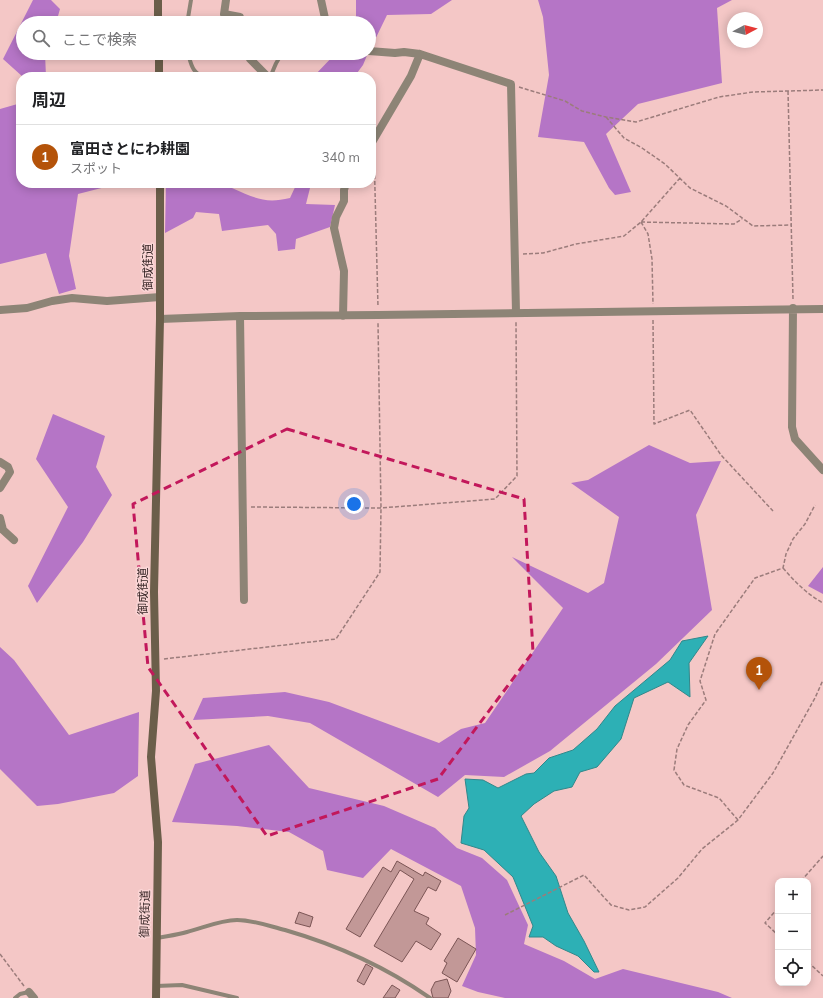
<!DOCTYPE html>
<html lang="ja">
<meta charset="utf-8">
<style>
body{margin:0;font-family:Mulish,"Noto Sans JP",sans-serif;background:#f6f6f6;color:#202124}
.controls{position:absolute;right:12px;bottom:12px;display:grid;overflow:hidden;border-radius:8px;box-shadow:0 2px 10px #0003}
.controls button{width:36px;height:36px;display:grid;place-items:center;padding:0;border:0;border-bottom:1px solid #e0e0e0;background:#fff;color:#202124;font:20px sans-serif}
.compass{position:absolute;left:727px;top:12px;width:36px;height:36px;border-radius:50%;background:#fff;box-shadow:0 2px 10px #0003;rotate:83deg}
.you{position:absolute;left:354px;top:504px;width:14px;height:14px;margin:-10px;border:3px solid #fff;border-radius:50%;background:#1a73e8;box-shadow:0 0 0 6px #1a73e833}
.badge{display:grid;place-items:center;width:26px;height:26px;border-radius:50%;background:#b45309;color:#fff;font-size:13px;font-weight:700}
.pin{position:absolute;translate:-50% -33px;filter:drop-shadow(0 1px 2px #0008)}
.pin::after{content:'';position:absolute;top:21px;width:14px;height:12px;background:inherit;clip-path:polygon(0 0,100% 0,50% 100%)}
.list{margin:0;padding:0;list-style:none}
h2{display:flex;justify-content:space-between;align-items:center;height:52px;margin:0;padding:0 16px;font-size:17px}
h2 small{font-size:13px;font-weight:400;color:#757577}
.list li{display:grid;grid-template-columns:26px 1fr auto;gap:12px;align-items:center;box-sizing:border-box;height:64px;padding:0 16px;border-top:1px solid #e0e0e0}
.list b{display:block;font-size:15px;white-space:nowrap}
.list p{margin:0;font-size:13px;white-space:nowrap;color:#757577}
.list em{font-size:13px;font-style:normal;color:#757577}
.icon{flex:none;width:22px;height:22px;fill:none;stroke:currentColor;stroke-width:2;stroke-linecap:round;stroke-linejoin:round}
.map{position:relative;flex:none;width:823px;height:998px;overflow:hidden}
.search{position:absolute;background:#fff;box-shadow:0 2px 10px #0003;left:16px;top:16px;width:360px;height:44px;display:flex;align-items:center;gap:10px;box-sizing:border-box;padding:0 14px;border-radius:22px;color:#757577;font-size:15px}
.panel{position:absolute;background:#fff;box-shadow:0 2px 10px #0003;left:16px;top:72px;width:360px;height:116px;border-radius:16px}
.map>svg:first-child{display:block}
.forest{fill:#b575c6}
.water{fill:#2db0b5;stroke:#31888b}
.building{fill:#c29897;stroke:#7b5555}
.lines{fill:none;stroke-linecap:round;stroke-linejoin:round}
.path{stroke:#9b7c7b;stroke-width:1.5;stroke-dasharray:4 2;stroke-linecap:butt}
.lane{stroke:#8d8476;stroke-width:4}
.street{stroke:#8d8476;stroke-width:8}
.secondary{stroke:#6b5e4a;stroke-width:8}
.marked{fill:none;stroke:#c2185b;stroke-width:3;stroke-dasharray:8 5;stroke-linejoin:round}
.labels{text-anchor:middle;stroke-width:3;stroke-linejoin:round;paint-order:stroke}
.street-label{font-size:12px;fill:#3b2a2a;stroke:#fbd6d6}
</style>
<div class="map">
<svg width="823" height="998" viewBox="0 0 823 998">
<rect width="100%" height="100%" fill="#f4c7c6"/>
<path class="forest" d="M33 0H51L60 9 56 23H23V53H45L46 77H23L3 59Z
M356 0H452L431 14 387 15 369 52V23H353L356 18Z
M538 0H732L717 8 722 83 638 104 606 134 631 192 615 195 609 188 584 142 538 137 549 75 543 17Z
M336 53H368L363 65 354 77H313Z
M21 103V183H121L78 194 69 256 76 289 59 294 46 253 0 264V109Z
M166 183H230L232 188C255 198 265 204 290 198L297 183H302L310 188 306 204 335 205 330 227 296 239 295 249 278 251 276 234 268 225 222 231 219 214 196 212 193 218 165 233Z
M53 414 105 436 96 467 112 495 83 542 37 603 28 586 68 507 36 459Z
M649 445 690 463 721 461 696 515 712 610 656 664 550 751 504 777 465 775 438 797 310 723 268 716 193 720 203 698 285 692 329 702 439 743 461 729 485 723 563 608 512 557 588 593 604 583 619 517 571 483 588 480Z
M823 567V594L808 586Z
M0 647 14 660 69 735 139 712 138 776 114 793 58 804 37 806 0 769Z
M269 745 309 788 384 806 435 828 457 848 482 858 507 880 528 925 524 944 564 961 595 979 623 969 718 992 732 998H505L478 992 462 986 476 955 475 928 461 886 391 849 363 878 327 870 323 851 289 832 237 826 172 822 195 764Z"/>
<path class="water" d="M708 636 689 663 690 697 668 682 634 698 621 739 597 767 580 772 572 787 554 791 534 804 521 816 539 852 556 876 568 913 584 941 599 972H594L578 956 556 946 543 937H529L533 926 513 877 484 850 461 843 464 816 469 808 465 779 483 780 498 788 526 774 534 773 549 758 573 750 597 729 615 706 670 660 682 641Z"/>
<path class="building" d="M397 861 423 876 425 872 441 881 436 891 428 887 414 911 429 918 426 924 441 934 431 950 416 941 402 962 374 946 414 879 400 870 360 937 346 929 383 867 391 872Z
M299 912 313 917 310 927 295 923Z
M458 938 476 949 457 982 442 973 447 963 444 961Z
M366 964 373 968 364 985 357 981Z
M447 979 451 991 448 998H433L431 990 435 982Z
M392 985 400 990 395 998H383Z"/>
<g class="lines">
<path class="path" d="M519 87 565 101 582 111 606 117 636 122 719 97 753 92 823 90
M788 91 793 299
M606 117 624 138 642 148 665 164 690 188 726 206 753 226 792 225
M374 151 378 307
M641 222 648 234 652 259 653 304
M641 222 734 224 742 219
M523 254 543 253 576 244 624 236 641 222 680 178
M653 320 654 424 690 410 721 455 773 511
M251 507 381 508 495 499 517 476 516 322
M783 568C795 582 807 594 823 603
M164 659 336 639 380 572 381 508 378 323
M738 820 719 798 684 785 674 770 677 749 688 725 706 700 700 681 715 634 755 578 783 568 786 554 793 539 805 524 815 505
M801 881 823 856
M778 908 765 923 778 935
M505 915 584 875 611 905 629 910 645 907 678 878 702 849 738 820 773 773 815 698 823 680
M0 954 24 986
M808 962 823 976"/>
<path class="lane" d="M188 18 191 0
M177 53 189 57C192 68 194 73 204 77
M270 77C275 68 275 60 284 53
M157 938C167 936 177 935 187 932 203 928 220 920 237 920 253 920 269 926 285 930 337 945 386 967 430 998
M156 986 182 985 237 998
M15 998 20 994 29 992"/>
<path class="street" d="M226 0 224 14 240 17 241 23
M321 0 326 23
M369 51 395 53 404 52 420 54 511 84 516 312
M247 53 250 59 268 77
M371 144 411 76 420 54
M793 308 792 427 795 439 823 470
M0 310 27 308 52 301 72 298 107 301 160 297
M240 316 244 600
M343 316 344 271 334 228 336 217 344 201V190L346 183
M160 319 240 316 378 315 823 309
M0 462 8 467 10 472 0 488
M0 518 3 530 14 540
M29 992 34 998"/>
<path class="secondary" d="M158 0V23
M159 53V77
M156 998 158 842 151 757 156 691 154 592 160 319V183"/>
</g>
<path class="marked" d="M287 429 524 499 533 652 438 779 267 836 148 667 133 504Z"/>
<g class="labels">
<g class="street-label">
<text transform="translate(148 267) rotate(-90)" y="4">御成街道</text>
<text transform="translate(143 591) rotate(-90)" y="4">御成街道</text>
<text transform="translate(145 914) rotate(-89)" y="4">御成街道</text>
</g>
</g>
</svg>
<div class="controls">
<button>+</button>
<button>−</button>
<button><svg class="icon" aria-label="locate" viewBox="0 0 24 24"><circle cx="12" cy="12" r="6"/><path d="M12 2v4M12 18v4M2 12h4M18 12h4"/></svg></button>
</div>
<svg class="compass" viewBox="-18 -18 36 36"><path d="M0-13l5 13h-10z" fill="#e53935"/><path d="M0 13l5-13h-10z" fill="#757577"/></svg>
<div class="you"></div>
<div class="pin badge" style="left:759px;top:690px">1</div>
<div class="search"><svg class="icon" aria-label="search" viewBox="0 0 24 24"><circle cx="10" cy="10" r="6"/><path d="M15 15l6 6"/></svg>ここで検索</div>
<section class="panel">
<h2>周辺<small></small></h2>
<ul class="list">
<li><span class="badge">1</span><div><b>富田さとにわ耕園</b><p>スポット</p></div><em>340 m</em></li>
</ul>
</section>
</div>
